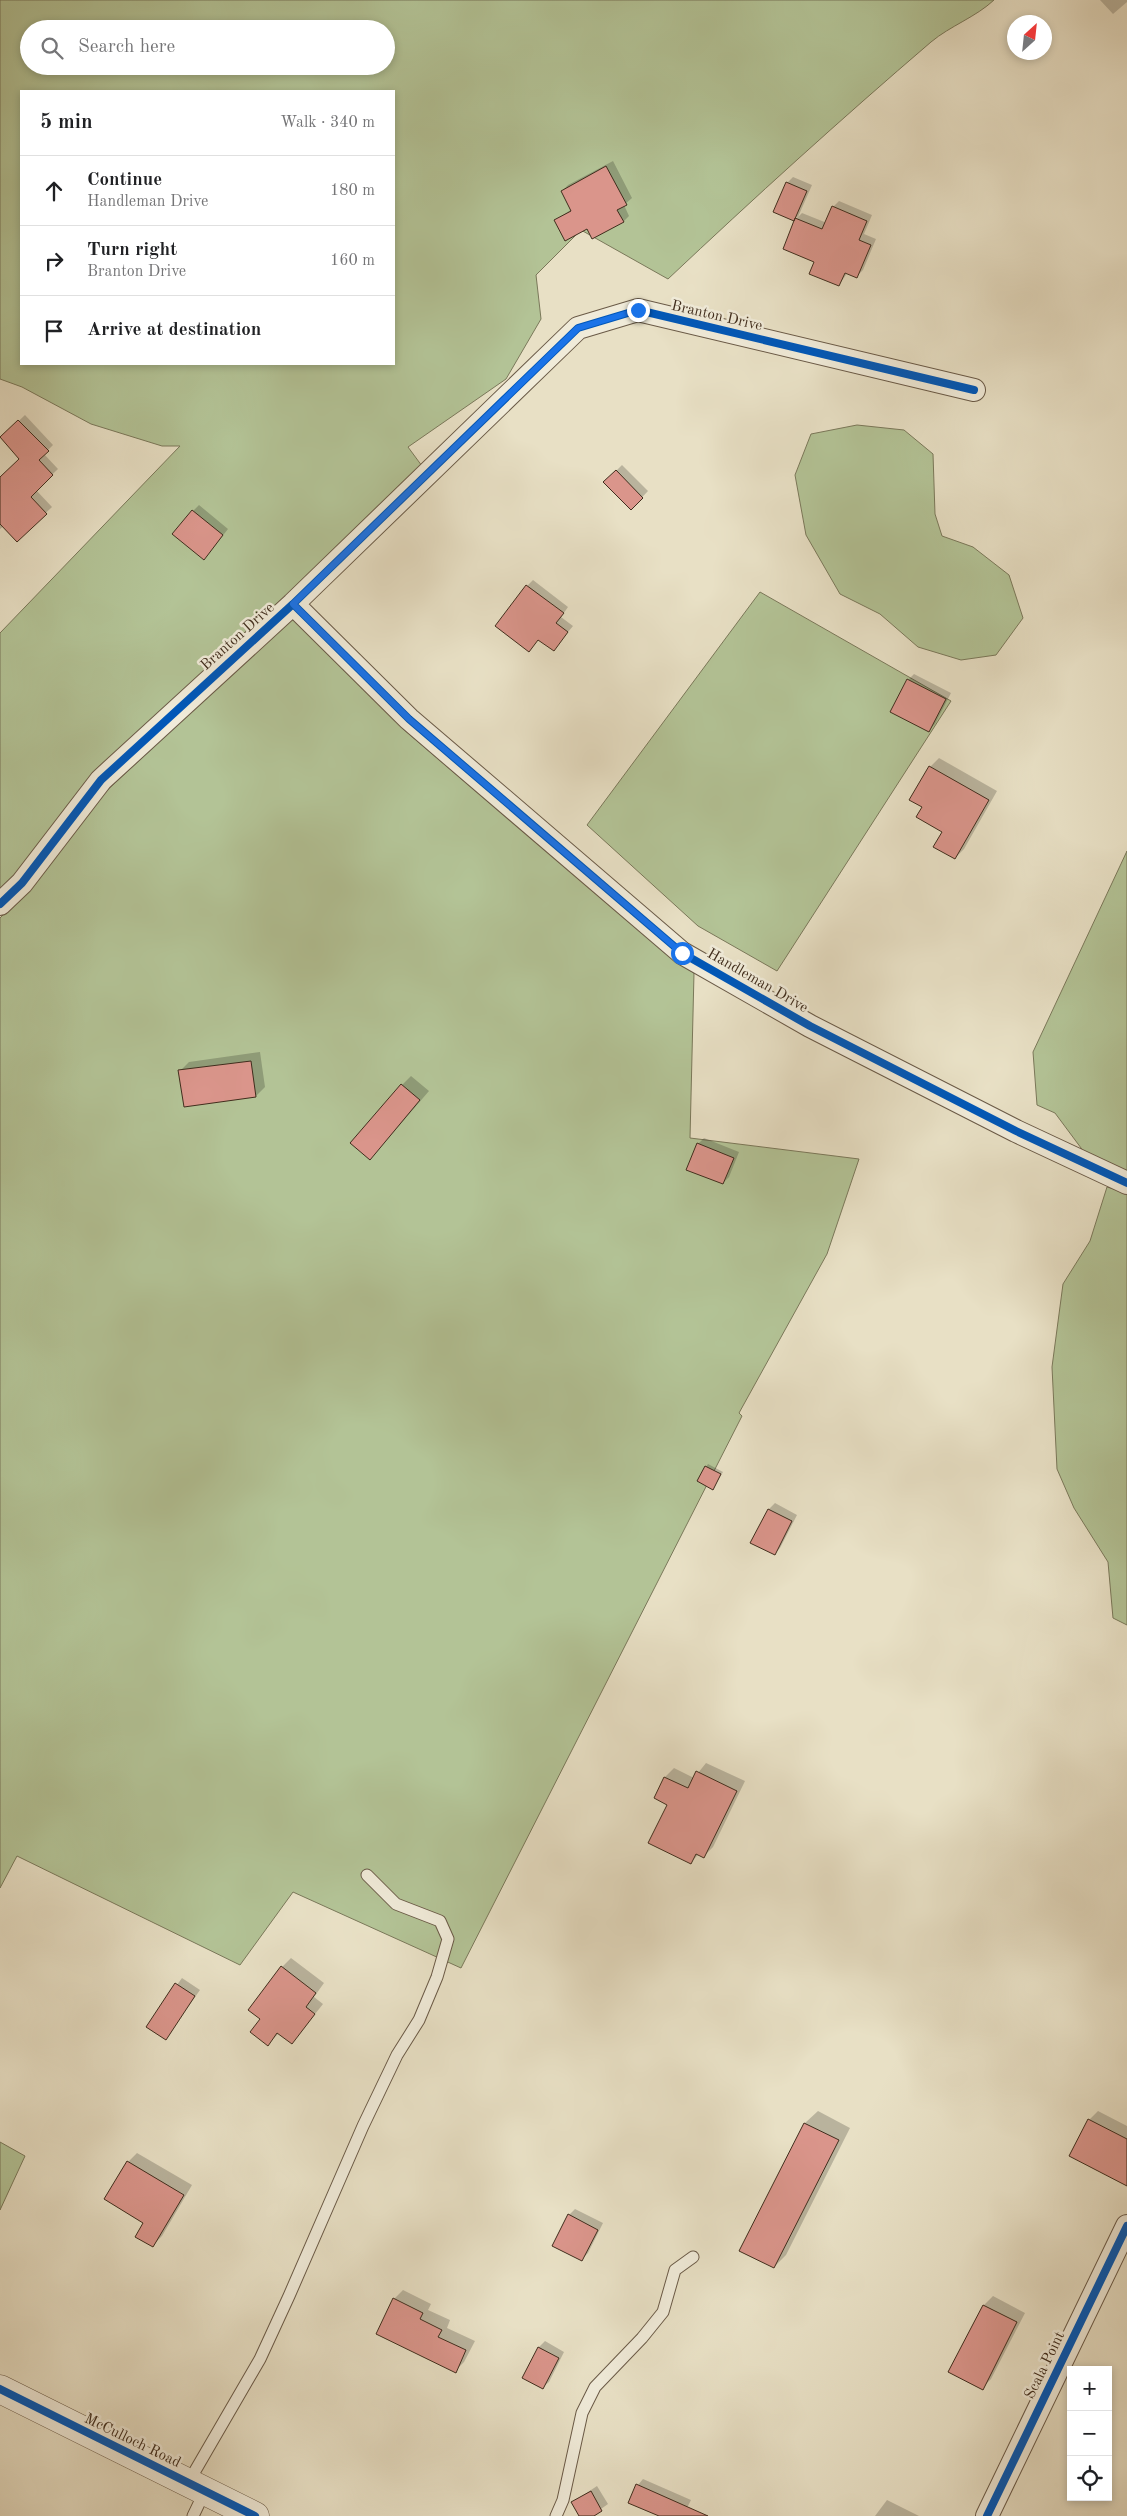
<!DOCTYPE html>
<meta charset="utf-8">
<style>
body{margin:0;font-family:"Old Standard TT",serif;background:#f6f6f6;color:#202124}
.controls{position:absolute;right:15px;bottom:15px;display:grid;overflow:hidden;border-radius:0px;box-shadow:0 2px 8px #0003}
.controls button{width:45px;height:45px;display:grid;place-items:center;padding:0;border:0;border-bottom:1px solid #e0e0e0;background:#fff;color:#202124;font:25px sans-serif}
.compass{position:absolute;left:1007px;top:15px;width:45px;height:45px;border-radius:50%;background:#fff;box-shadow:0 2px 8px #0003;rotate:27deg}
.stop{position:absolute;width:15px;height:15px;margin:-11px;border:4px solid #1a73e8;border-radius:50%;background:#fff}
.stop.end{background:#1a73e8;border-color:#fff;box-shadow:0 1px 5px #0008}
.list{margin:0;padding:0;list-style:none}
h2{display:flex;justify-content:space-between;align-items:center;height:65px;margin:0;padding:0 20px;font-size:21px}
h2 small{font-size:16px;font-weight:400;color:#757577}
.list li{display:grid;grid-template-columns:32px 1fr auto;gap:15px;align-items:center;box-sizing:border-box;height:70px;padding:0 20px;border-top:1px solid #e0e0e0}
.list b{display:block;font-size:19px;white-space:nowrap}
.list p{margin:0;font-size:16px;white-space:nowrap;color:#757577}
.list em{font-size:16px;font-style:normal;color:#757577}
.icon{flex:none;width:28px;height:28px;fill:none;stroke:currentColor;stroke-width:2;stroke-linecap:round;stroke-linejoin:round}
.map{position:relative;flex:none;width:1127px;height:2516px;overflow:hidden}
.search{position:absolute;background:#fff;box-shadow:0 2px 8px #0003;left:20px;top:20px;width:375px;height:55px;display:flex;align-items:center;gap:12px;box-sizing:border-box;padding:0 18px;border-radius:28px;color:#757577;font-size:19px}
.panel{position:absolute;background:#fff;box-shadow:0 2px 8px #0003;left:20px;top:90px;width:375px;height:275px;border-radius:0px}
.map>svg:first-child{display:block}
.green{fill:#b3c396;stroke:#7a785a;fill-rule:evenodd}
.shadow{fill:#0003}
.building{fill:#da958b;stroke:#402d1d}
.lines{fill:none;stroke-linecap:round;stroke-linejoin:round}
.service-casing{stroke:#6a5a47;stroke-width:13}
.minor-casing{stroke:#6a5a47;stroke-width:24}
.tertiary-casing{stroke:#6a5a47;stroke-width:29}
.service{stroke:#f0ebd9;stroke-width:11}
.minor{stroke:#f0ebd9;stroke-width:22}
.tertiary{stroke:#f0ebd9;stroke-width:28}
.cycleway-casing{stroke:#f0ebd9;stroke-width:11}
.cycleway{stroke:#0057b8;stroke-width:8}
.route{stroke:#1a73e8;stroke-width:6}
.labels{text-anchor:middle;stroke-width:5;stroke-linejoin:round;paint-order:stroke}
.street-label{font-size:15px;fill:#402d1d;stroke:#f0ebd9}
</style>
<div class="map">
<svg width="1127" height="2516" viewBox="0 0 1127 2516">
<rect width="100%" height="100%" fill="#e8e0c5"/>
<filter id="stains"><feTurbulence type="fractalNoise" baseFrequency=".004" numOctaves="4"/><feColorMatrix values="0 0 0 0 .2 0 0 0 0 .09 0 0 0 0 .02 0 0 0 .5 -.17"/></filter>
<radialGradient id="worn" r=".72"><stop offset=".6" stop-color="#630" stop-opacity="0"/><stop offset="1" stop-color="#630" stop-opacity=".3"/></radialGradient>
<path class="green" d="M0 0H994C976 17 950 26 931 42 841 119 754 198 668 279L581 230 536 275 541 319 506 379 408 447 422 466 0 890V633L180 446H162L91 424 22 387 0 379ZM29 29H386V66H29ZM21 91H394V364H21Z
M857 425 904 430 933 454 935 514 942 536 973 547 1009 575 1023 618 996 655 961 660 918 647 880 614 840 594 806 535 795 475 811 434Z
M760 592 951 701 777 971 698 926 587 825Z
M292 618 402 728 676 962 694 973 690 1138 859 1159 827 1254 739 1413 742 1416 461 1968 293 1892 240 1965 17 1856 0 1888V918L29 889 101 796Z
M1127 851V1171L1084 1152 1055 1113 1037 1105 1033 1052Z
M1107 1187 1127 1193V1625L1113 1618 1108 1562 1074 1508 1057 1469 1052 1367 1063 1284 1090 1241Z
M0 2142 25 2156 0 2210Z"/>
<path class="shadow" d="M1100 0H1127V2L1113 14Z
M613 161 632 198 624 205 629 216 624 221 587 227 556 220 572 209 562 191 568 185Z
M793 177 812 185 798 217 802 213 827 223 833 207 839 201 872 215 864 234 876 239 863 270 857 276 848 272 839 285 816 261 784 248 798 216 794 220 787 183Z
M25 415 53 445 44 454 58 469 36 490 52 507 17 540 4 526 0 529V478L21 459 1 438Z
M622 465 648 491 631 509 605 482Z
M199 505 228 529 209 553 193 511Z
M533 580 568 607 561 617 573 626 559 643 539 639 529 650 527 586Z
M914 674 951 693 935 724 929 730 908 680Z
M939 758 997 791 964 849 955 858 944 831 923 807 911 800 930 767Z
M260 1052 265 1087 256 1096 180 1071 189 1062Z
M411 1076 429 1091 379 1149 402 1085Z
M704 1138 739 1152 729 1177 723 1183 698 1144Z
M708 1464 723 1472 713 1488 706 1467Z
M775 1503 797 1515 780 1548 774 1554 752 1542 769 1509Z
M706 1763 745 1781 713 1847 704 1856 699 1854 691 1862 668 1804 655 1798 665 1777 674 1768 694 1778Z
M291 1958 324 1983 314 1997 323 2004 292 2043 279 2033 268 2044 282 1967Z
M182 1978 200 1990 166 2038 147 2026Z
M818 2111 850 2128 786 2255 774 2267 741 2250 805 2123Z
M1098 2111 1127 2126V2183L1089 2120Z
M137 2153 192 2185 162 2236 153 2245 128 2162Z
M575 2209 603 2223 588 2253 582 2259 569 2215Z
M403 2290 431 2304 428 2310 450 2320 447 2328 475 2341 464 2362 455 2371 394 2299Z
M993 2296 1025 2313 991 2379 982 2388 984 2305Z
M545 2341 564 2352 549 2382 543 2387 524 2377 539 2347Z
M643 2479 691 2500 683 2516H662L638 2485Z
M597 2486 608 2504 591 2516H580L573 2502Z
M887 2500 919 2516H875Z"/>
<path class="building" d="M606 166 627 205 617 210 624 222 592 239 587 229 565 241 554 220 571 211 561 191Z
M786 182 807 191 794 221 773 212Z
M832 206 867 221 859 240 871 245 857 278 845 273 839 286 809 274 814 262 783 249 795 218 822 229Z
M18 420 49 451 39 460 53 475 31 497 47 514 17 542 0 524V477L19 459 0 437Z
M616 470 643 498 631 510 603 482Z
M192 510 223 535 204 560 172 534Z
M526 585 564 613 556 623 568 632 554 651 538 640 529 652 495 626Z
M907 679 946 699 929 732 890 712Z
M929 766 989 800 955 859 933 847 942 832 916 817 922 807 909 800Z
M251 1061 256 1097 184 1107 178 1070Z
M401 1084 420 1100 370 1160 350 1143Z
M697 1143 734 1158 723 1184 686 1170Z
M705 1466 721 1474 713 1490 697 1481Z
M768 1509 792 1521 775 1555 750 1543Z
M696 1771 737 1791 704 1858 696 1854 691 1864 648 1843 667 1805 654 1798 664 1777 688 1788Z
M281 1966 316 1993 306 2007 315 2014 292 2044 277 2033 268 2046 250 2032 260 2019 248 2010Z
M175 1983 195 1996 166 2040 146 2027Z
M1088 2119 1127 2139V2186L1069 2156Z
M804 2123 839 2140 774 2268 739 2251Z
M127 2161 184 2195 153 2247 135 2237 143 2223 104 2199Z
M568 2214 598 2230 582 2261 552 2246Z
M393 2298 423 2313 420 2319 442 2330 438 2337 466 2350 456 2373 376 2334Z
M983 2305 1017 2322 983 2390 948 2372Z
M538 2347 559 2358 543 2389 522 2378Z
M636 2484 708 2516H659L628 2503Z
M591 2491 602 2511 594 2516H579L571 2502Z"/>
<g class="lines">
<g class="service-casing">
<path id="service" d="M188 2483 260 2359 289 2296 363 2126 397 2055 419 2020 437 1977 448 1939 440 1921 396 1904 367 1875
M193 2516 205 2491
M556 2516 563 2500 582 2413 595 2387 642 2338 663 2312 675 2270 693 2257"/>
</g>
<g class="minor-casing">
<path id="minor" d="M293 604 409 719 682 953 810 1026 1016 1131 1127 1183
M0 904 22 883 101 780 293 604 578 328 638 310 974 390
M987 2516 1127 2226"/>
</g>
<g class="tertiary-casing">
<path id="tertiary" d="M0 2389 255 2516"/>
</g>
<use href="#service" class="service"/>
<use href="#minor" class="minor"/>
<use href="#tertiary" class="tertiary"/>
<g class="cycleway-casing">
<path id="cycleway" d="M293 604 409 719 682 953 810 1026 1016 1131 1127 1183
M0 904 22 883 101 780 293 604 578 328 638 310 974 390
M0 2389 255 2516
M987 2516 1127 2226"/>
</g>
<use href="#cycleway" class="cycleway"/>
</g>
<g class="lines">
<path class="route" d="M638 310 578 328 293 604 409 719 682 953"/>
</g>
<g class="labels">
<g class="street-label">
<text transform="translate(717 315) rotate(13)" y="5">Branton Drive</text>
<text transform="translate(237 636) rotate(-42)" y="5">Branton Drive</text>
<text transform="translate(758 980) rotate(30)" y="5">Handleman Drive</text>
<text transform="translate(1044 2365) rotate(-64)" y="5">Scala Point</text>
<text transform="translate(133 2440) rotate(26)" y="5">McCulloch Road</text>
</g>
</g>
<rect width="100%" height="100%" filter="url(#stains)"/>
<rect width="100%" height="100%" fill="url(#worn)"/>
</svg>
<div class="controls">
<button>+</button>
<button>−</button>
<button><svg class="icon" aria-label="locate" viewBox="0 0 24 24"><circle cx="12" cy="12" r="6"/><path d="M12 2v4M12 18v4M2 12h4M18 12h4"/></svg></button>
</div>
<svg class="compass" viewBox="-18 -18 36 36"><path d="M0-13l5 13h-10z" fill="#e53935"/><path d="M0 13l5-13h-10z" fill="#757577"/></svg>
<div class="stop" style="left:682px;top:953px"></div>
<div class="stop end" style="left:638px;top:310px"></div>
<div class="search"><svg class="icon" aria-label="search" viewBox="0 0 24 24"><circle cx="10" cy="10" r="6"/><path d="M15 15l6 6"/></svg>Search here</div>
<section class="panel">
<h2>5 min<small>Walk · 340 m</small></h2>
<ul class="list">
<li><svg class="icon" aria-label="ahead" viewBox="0 0 24 24"><path d="M12 20V5M6 11l6-6 6 6"/></svg><div><b>Continue</b><p>Handleman Drive</p></div><em>180 m</em></li>
<li><svg class="icon" aria-label="right" viewBox="0 0 24 24"><path d="M7 20v-9h11M14 6l5 5-5 5"/></svg><div><b>Turn right</b><p>Branton Drive</p></div><em>160 m</em></li>
<li><svg class="icon" aria-label="arrive" viewBox="0 0 24 24"><path d="M6 21V4h12l-3 4 3 4H6"/></svg><div><b>Arrive at destination</b></div></li>
</ul>
</section>
</div>
